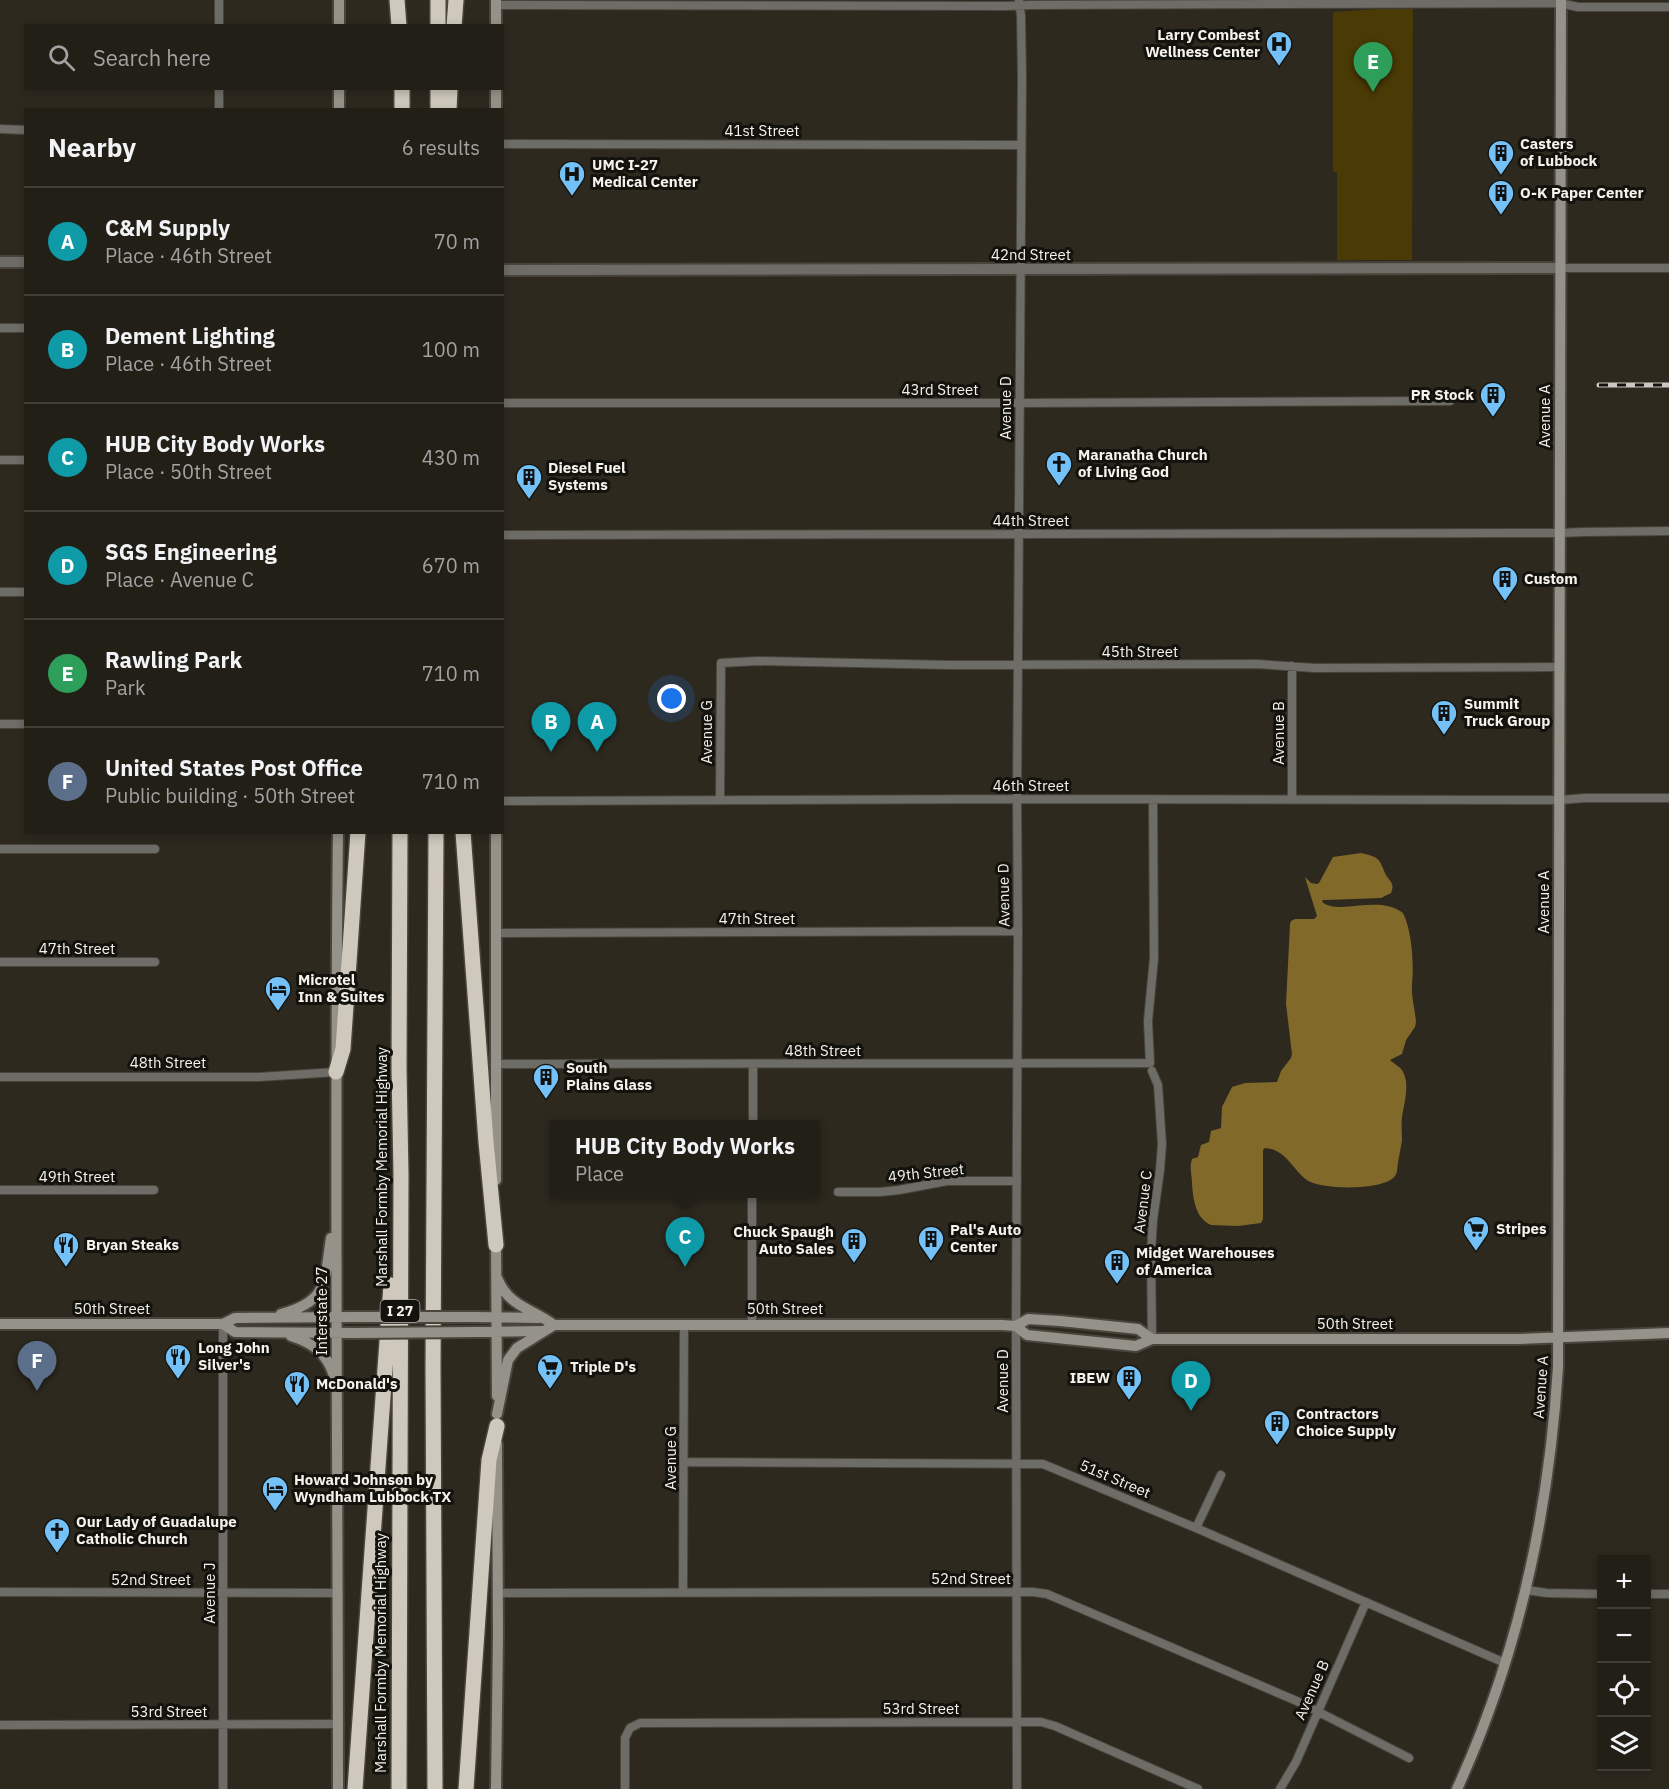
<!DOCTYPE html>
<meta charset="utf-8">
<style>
body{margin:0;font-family:"IBM Plex Sans",sans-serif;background:#2e2c24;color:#f1f3f6}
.controls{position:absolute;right:18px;bottom:18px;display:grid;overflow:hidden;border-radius:0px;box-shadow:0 3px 9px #0003}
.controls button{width:54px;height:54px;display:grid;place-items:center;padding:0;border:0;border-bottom:2px solid #3f3d36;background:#221f17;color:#f1f3f6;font:30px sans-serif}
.you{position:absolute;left:672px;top:699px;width:21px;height:21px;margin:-15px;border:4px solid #fff;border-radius:50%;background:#1a73e8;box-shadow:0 0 0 9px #1a73e833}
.badge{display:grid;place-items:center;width:39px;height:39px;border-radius:50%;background:#d93025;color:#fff;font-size:20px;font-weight:700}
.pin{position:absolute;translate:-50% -50px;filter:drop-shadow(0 2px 3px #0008)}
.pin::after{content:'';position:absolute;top:32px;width:21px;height:18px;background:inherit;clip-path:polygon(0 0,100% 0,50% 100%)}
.popup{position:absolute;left:550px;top:1120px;width:270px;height:78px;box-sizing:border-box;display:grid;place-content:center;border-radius:0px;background:#221f17;filter:drop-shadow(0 2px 4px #0005);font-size:20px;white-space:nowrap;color:#a2a2a1}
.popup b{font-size:22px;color:#f1f3f6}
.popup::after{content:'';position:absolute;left:50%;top:100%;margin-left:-12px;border:12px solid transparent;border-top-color:#221f17}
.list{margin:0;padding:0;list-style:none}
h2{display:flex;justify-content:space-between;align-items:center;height:78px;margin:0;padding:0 24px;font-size:26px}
h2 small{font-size:20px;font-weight:400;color:#a2a2a1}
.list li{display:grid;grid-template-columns:39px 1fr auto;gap:18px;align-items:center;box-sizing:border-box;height:108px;padding:0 24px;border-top:2px solid #3f3d36}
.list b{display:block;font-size:22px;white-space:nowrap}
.list p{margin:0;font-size:20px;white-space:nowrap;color:#a2a2a1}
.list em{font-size:20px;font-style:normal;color:#a2a2a1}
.icon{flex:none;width:33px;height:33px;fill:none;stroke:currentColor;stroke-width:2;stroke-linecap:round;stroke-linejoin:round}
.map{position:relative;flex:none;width:1669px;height:1789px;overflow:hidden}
.search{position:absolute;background:#221f17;box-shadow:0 3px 9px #0003;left:24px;top:24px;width:480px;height:66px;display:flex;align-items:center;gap:15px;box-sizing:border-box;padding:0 21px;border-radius:0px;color:#a2a2a1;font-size:22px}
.panel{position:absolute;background:#221f17;box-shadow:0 3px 9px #0003;left:24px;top:108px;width:480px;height:726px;border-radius:0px}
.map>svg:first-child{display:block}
.green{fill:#4a3a05}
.water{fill:#816a29}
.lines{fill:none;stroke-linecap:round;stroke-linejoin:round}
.minor-casing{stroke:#49453c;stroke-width:10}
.tertiary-casing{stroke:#49453c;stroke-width:14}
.secondary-casing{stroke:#49453c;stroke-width:14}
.motorway-casing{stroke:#49453c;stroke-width:18}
.minor{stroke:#6e6c67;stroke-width:8}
.tertiary{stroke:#6e6c67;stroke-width:10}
.secondary{stroke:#959289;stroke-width:10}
.motorway{stroke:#cec9bc;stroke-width:15}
.rail-casing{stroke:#cac8c0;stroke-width:5}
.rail{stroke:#13120d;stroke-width:3;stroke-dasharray:9;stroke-linecap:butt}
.secondary-bridge-casing{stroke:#49453c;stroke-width:14;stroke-linecap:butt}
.secondary-bridge{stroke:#959289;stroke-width:10}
.labels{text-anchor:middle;stroke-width:6;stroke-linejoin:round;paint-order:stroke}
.shield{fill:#13120d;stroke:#b0afa8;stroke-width:1.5}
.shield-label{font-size:14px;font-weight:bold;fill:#f4f2eb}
.poi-label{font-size:15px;font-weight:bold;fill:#f4f2eb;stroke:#13120d;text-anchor:start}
.street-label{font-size:15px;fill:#f4f2eb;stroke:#13120d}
</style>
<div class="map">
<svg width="1669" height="1789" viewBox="0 0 1669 1789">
<rect width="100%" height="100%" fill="#2d291f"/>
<path class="green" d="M1377 9H1413L1412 260H1337V172H1333V12Z"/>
<path class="water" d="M1361 853C1380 857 1379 859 1386 875 1390 882 1395 883 1391 893L1381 898 1326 900H1323L1322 902C1340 916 1378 894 1403 913 1412 931 1414 964 1412 984 1411 996 1415 1010 1416 1022L1415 1027 1406 1040 1402 1054 1390 1060C1394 1064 1401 1067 1403 1072 1410 1084 1404 1104 1402 1117 1401 1125 1402 1132 1402 1140 1401 1148 1399 1155 1398 1163 1397 1167 1398 1172 1395 1176 1384 1191 1321 1190 1307 1180 1292 1169 1286 1149 1265 1148L1263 1150V1219L1261 1223 1238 1226 1211 1225C1195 1218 1193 1198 1192 1183 1192 1175 1189 1168 1192 1159L1198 1157 1201 1145 1209 1142 1211 1131 1221 1128 1222 1107 1232 1087 1245 1083 1277 1082 1281 1071 1291 1058 1292 1054 1286 1004 1290 924 1291 921 1295 919H1314L1317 916 1305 877 1311 883 1317 884 1319 883 1333 857Z"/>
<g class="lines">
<g class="minor-casing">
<path id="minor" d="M219 0V26
M496 5 1007 6 1031 5 1560 3 1578 7H1669
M219 88V110
M0 129 26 130
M502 144 1021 145
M1560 268H1669
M0 328H26
M502 403H1020L1450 401
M0 460H26
M502 535 1560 533 1583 532 1669 531
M0 592H26
M0 724H26
M1292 799V666
M720 800 721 663 757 661 950 665 1257 664 1315 668 1560 667
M502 801 1017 799 1560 800 1585 798H1669
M0 849H155
M496 933 1018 931
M0 962H155
M496 1064 1150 1063 1148 1021 1154 958 1153 800
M0 1077H259L336 1072
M753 1124V1064
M0 1190H154
M838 1192H880L899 1190 947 1181H1017
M223 1324V1789
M752 1325V1194
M1152 1339 1151 1253 1153 1220 1160 1170 1162 1144 1158 1085 1152 1071
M684 1462 1043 1464 1196 1528 1505 1663
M1196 1528 1221 1475
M1526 1590 1547 1593 1602 1594
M0 1592 338 1593
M683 1592 684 1325
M497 1593 1033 1592 1047 1594 1299 1702 1409 1758
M1646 1594H1669
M0 1725 338 1724
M625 1789V1738L630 1728 640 1723 1017 1722H1041L1055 1726 1198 1789
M1017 1789 1016 1326 1018 931 1017 799 1022 77 1021 16 1019 0
M1280 1789 1296 1762 1366 1602"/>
</g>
<g class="tertiary-casing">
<path id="tertiary" d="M0 262H26
M502 270 1560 268"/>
</g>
<g class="secondary-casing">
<path id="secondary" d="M339 0V26
M496 0V26
M496 88V110
M339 110V88
M496 832V1180
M496 1240 497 1396
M497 1278C509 1307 531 1308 554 1325
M281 1314C330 1301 324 1280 331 1238
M474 1317 539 1318
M0 1324H223L235 1318 355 1317
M223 1324 235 1332 355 1333
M1016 1326 1028 1319 1060 1321 1138 1329 1152 1339
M474 1332 542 1331
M291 1336C313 1343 327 1353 334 1376
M497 1414 508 1360 517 1348 554 1325H1002L1016 1326 1027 1335 1136 1346 1152 1339H1519L1669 1333
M338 1789C338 1470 334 1151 338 832
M496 1789 498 1635 497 1444
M1457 1789C1518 1656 1549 1513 1558 1367L1561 0"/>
</g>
<g class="motorway-casing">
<path id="motorway" d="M397 0 399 26
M438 0V26
M454 26 456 0
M438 88V110
M402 110V88
M449 110 450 88
M463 832 486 1142 496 1245
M336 1072 343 1049 358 832
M355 1789 391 1285
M399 1789 401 1175 399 1068 400 832
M435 1789 433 1368 436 832
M466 1789 489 1460 497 1426"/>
</g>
<use href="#minor" class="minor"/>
<use href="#tertiary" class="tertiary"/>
<use href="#secondary" class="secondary"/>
<use href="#motorway" class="motorway"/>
<g class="rail-casing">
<path id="rail" d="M1599 385H1669"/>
</g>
<use href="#rail" class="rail"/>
<g class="secondary-bridge-casing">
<path id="secondary-bridge" d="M355 1317H474
M355 1333 474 1332"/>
</g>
<use href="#secondary-bridge" class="secondary-bridge"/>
</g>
<defs>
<g id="hospital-pin" transform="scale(1.35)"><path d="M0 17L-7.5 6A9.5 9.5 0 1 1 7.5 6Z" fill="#73c1f6" stroke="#13120d"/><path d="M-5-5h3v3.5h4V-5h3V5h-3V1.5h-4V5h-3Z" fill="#111"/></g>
<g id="building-pin" transform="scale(1.35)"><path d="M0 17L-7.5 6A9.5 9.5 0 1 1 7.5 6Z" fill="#73c1f6" stroke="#13120d"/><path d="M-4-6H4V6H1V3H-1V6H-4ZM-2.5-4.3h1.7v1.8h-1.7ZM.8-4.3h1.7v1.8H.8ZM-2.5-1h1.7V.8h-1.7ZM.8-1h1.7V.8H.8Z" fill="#111"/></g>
<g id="church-pin" transform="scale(1.35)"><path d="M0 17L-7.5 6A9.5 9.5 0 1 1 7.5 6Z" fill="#73c1f6" stroke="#13120d"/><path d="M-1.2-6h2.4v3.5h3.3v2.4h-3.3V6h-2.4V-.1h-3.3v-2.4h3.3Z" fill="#111"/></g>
<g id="hotel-pin" transform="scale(1.35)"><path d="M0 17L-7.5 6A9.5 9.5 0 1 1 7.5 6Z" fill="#73c1f6" stroke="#13120d"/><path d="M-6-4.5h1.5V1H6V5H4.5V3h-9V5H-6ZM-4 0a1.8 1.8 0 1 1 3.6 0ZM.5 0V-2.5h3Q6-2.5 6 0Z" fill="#111"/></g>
<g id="supermarket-pin" transform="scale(1.35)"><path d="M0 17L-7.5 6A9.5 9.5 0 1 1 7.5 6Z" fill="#73c1f6" stroke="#13120d"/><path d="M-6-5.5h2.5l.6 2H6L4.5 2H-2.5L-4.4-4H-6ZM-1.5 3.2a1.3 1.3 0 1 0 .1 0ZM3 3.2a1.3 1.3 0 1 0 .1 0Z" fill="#111"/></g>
<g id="restaurant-pin" transform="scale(1.35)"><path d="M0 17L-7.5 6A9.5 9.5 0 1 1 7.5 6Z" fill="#73c1f6" stroke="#13120d"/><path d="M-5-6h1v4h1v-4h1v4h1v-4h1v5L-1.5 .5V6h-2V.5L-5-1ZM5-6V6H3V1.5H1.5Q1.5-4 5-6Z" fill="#111"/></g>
</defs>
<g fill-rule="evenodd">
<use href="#hospital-pin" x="1279" y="44"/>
<use href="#building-pin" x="1501" y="153"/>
<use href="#hospital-pin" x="572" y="174"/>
<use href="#building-pin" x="1501" y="193"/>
<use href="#building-pin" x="1493" y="395"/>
<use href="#church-pin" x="1059" y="464"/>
<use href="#building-pin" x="529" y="477"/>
<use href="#building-pin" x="1505" y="579"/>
<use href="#building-pin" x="1444" y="713"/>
<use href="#hotel-pin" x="278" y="989"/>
<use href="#building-pin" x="546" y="1077"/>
<use href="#supermarket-pin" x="1476" y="1229"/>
<use href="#building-pin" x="931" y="1239"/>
<use href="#building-pin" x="854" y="1241"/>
<use href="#restaurant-pin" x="66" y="1245"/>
<use href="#building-pin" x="1117" y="1262"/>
<use href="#restaurant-pin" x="178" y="1357"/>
<use href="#supermarket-pin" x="550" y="1367"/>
<use href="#building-pin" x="1129" y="1378"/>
<use href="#restaurant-pin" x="297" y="1384"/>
<use href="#building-pin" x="1277" y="1423"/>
<use href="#hotel-pin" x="275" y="1489"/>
<use href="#church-pin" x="57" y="1531"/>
</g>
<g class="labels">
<rect class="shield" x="380.5" y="1300" width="39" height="22" rx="4.5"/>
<g class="shield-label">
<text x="400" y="1316">I 27</text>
</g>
<g class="poi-label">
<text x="1260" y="40" text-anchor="end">Larry Combest<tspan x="1260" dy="17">Wellness Center</tspan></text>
<text x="1520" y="149">Casters<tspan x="1520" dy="17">of Lubbock</tspan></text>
<text x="592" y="170">UMC I-27<tspan x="592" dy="17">Medical Center</tspan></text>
<text x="1520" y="198">O-K Paper Center</text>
<text x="1474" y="400" text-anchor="end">PR Stock</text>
<text x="1078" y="460">Maranatha Church<tspan x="1078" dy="17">of Living God</tspan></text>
<text x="548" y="473">Diesel Fuel<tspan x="548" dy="17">Systems</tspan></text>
<text x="1524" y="584">Custom</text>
<text x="1464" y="709">Summit<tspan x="1464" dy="17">Truck Group</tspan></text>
<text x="298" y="985">Microtel<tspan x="298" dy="17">Inn &amp; Suites</tspan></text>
<text x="566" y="1073">South<tspan x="566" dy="17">Plains Glass</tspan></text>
<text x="1496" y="1234">Stripes</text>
<text x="950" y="1235">Pal's Auto<tspan x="950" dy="17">Center</tspan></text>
<text x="834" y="1237" text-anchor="end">Chuck Spaugh<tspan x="834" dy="17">Auto Sales</tspan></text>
<text x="86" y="1250">Bryan Steaks</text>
<text x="1136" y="1258">Midget Warehouses<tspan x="1136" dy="17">of America</tspan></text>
<text x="198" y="1353">Long John<tspan x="198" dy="17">Silver's</tspan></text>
<text x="570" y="1372">Triple D's</text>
<text x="1110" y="1383" text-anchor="end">IBEW</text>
<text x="316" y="1389">McDonald's</text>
<text x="1296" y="1419">Contractors<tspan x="1296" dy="17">Choice Supply</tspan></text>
<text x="294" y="1485">Howard Johnson by<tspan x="294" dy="17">Wyndham Lubbock TX</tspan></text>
<text x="76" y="1527">Our Lady of Guadalupe<tspan x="76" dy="17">Catholic Church</tspan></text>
</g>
<g class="street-label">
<text x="762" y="136">41st Street</text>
<text x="1031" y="260">42nd Street</text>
<text x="940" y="395">43rd Street</text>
<text transform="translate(1006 408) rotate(-90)" y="5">Avenue D</text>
<text transform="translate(1545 416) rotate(-90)" y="5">Avenue A</text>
<text x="1031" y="526">44th Street</text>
<text x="1140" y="657">45th Street</text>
<text transform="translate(707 732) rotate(-90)" y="5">Avenue G</text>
<text transform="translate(1279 733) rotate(-90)" y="5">Avenue B</text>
<text x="1031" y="791">46th Street</text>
<text transform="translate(1004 895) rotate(-91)" y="5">Avenue D</text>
<text transform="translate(1544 902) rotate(-90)" y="5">Avenue A</text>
<text x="757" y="924">47th Street</text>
<text x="77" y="954">47th Street</text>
<text x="823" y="1056">48th Street</text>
<text x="168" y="1068">48th Street</text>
<text transform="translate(382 1167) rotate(-90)" y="5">Marshall Formby Memorial Highway</text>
<text transform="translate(926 1173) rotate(-6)" y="5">49th Street</text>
<text x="77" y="1182">49th Street</text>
<text transform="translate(1143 1202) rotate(-83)" y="5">Avenue C</text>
<text x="112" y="1314">50th Street</text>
<text x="785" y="1314">50th Street</text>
<text transform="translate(322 1311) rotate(-90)" y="5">Interstate 27</text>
<text x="1355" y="1329">50th Street</text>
<text transform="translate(1003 1381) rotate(-90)" y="5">Avenue D</text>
<text transform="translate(1541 1387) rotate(-86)" y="5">Avenue A</text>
<text transform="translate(671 1458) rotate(-90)" y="5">Avenue G</text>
<text transform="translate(1115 1479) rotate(23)" y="5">51st Street</text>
<text x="971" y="1584">52nd Street</text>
<text x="151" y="1585">52nd Street</text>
<text transform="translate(210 1593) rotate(-90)" y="5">Avenue J</text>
<text transform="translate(381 1653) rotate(-90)" y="5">Marshall Formby Memorial Highway</text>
<text transform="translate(1312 1690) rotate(-66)" y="5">Avenue B</text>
<text x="921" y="1714">53rd Street</text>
<text x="169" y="1717">53rd Street</text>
</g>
</g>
</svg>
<div class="controls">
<button>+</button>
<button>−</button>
<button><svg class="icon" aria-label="locate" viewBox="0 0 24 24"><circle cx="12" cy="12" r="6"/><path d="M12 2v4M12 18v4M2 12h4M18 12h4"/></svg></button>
<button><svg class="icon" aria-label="layers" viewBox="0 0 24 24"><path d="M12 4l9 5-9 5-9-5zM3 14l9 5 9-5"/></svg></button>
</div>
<div class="you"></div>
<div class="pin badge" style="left:597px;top:752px;background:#0f9aa8">A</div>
<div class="pin badge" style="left:551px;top:752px;background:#0f9aa8">B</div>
<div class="pin badge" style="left:685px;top:1267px;background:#0f9aa8">C</div>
<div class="popup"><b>HUB City Body Works</b>Place</div>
<div class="pin badge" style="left:1191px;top:1411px;background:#0f9aa8">D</div>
<div class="pin badge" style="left:1373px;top:92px;background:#2e9e5b">E</div>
<div class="pin badge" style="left:37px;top:1391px;background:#5c6f8a">F</div>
<div class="search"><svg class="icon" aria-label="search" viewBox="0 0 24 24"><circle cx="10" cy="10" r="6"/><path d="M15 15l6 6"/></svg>Search here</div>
<section class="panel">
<h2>Nearby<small>6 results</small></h2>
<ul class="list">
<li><span class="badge" style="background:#0f9aa8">A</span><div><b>C&amp;M Supply</b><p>Place · 46th Street</p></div><em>70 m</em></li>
<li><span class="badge" style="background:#0f9aa8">B</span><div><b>Dement Lighting</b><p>Place · 46th Street</p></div><em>100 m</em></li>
<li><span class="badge" style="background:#0f9aa8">C</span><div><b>HUB City Body Works</b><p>Place · 50th Street</p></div><em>430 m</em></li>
<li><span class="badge" style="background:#0f9aa8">D</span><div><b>SGS Engineering</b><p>Place · Avenue C</p></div><em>670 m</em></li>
<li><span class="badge" style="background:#2e9e5b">E</span><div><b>Rawling Park</b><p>Park</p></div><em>710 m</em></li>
<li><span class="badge" style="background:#5c6f8a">F</span><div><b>United States Post Office</b><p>Public building · 50th Street</p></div><em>710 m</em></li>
</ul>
</section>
</div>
